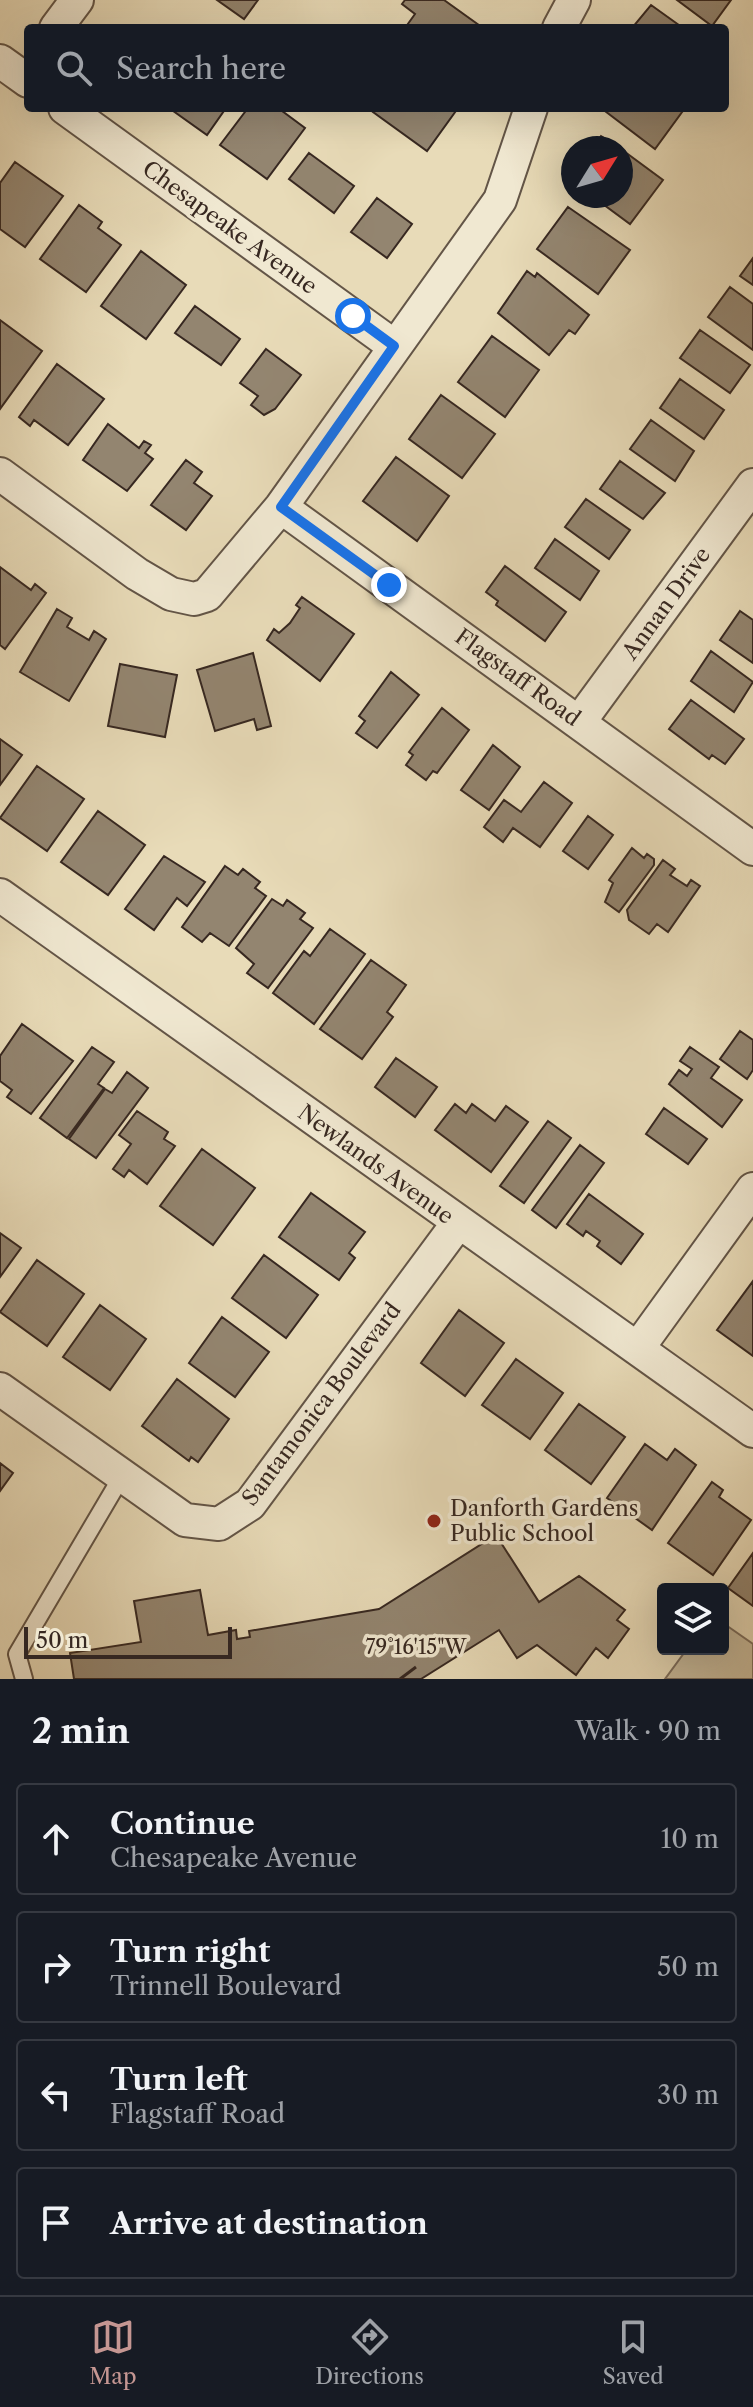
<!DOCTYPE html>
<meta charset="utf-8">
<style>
body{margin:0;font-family:"Libre Caslon Text",serif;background:#20242c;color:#f1f3f6}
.controls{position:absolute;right:24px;bottom:24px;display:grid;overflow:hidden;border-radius:8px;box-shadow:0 8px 32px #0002}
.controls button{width:72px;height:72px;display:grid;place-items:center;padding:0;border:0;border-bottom:2px solid #363941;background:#171b24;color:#f1f3f6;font:40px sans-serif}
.compass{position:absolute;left:561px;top:136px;width:72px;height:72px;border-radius:50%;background:#171b24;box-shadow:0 8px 32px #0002;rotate:53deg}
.scale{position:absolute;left:24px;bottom:20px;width:208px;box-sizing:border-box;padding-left:8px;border:4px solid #372821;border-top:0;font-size:22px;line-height:28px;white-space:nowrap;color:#372821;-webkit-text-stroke:6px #f0e8d1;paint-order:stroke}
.stop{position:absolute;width:24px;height:24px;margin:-18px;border:6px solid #1a73e8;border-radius:50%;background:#fff}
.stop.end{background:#1a73e8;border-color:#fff;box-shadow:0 2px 8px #0008}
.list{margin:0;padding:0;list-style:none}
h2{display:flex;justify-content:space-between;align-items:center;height:104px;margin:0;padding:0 32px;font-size:34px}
h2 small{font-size:26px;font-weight:400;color:#9ea1a6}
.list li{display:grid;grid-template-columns:52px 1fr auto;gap:24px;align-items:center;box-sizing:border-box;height:112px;margin:0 16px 16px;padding:0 16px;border:2px solid #363941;border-radius:8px}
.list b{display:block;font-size:30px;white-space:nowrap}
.list p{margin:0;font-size:26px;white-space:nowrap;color:#9ea1a6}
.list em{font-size:26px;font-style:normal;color:#9ea1a6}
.icon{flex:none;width:44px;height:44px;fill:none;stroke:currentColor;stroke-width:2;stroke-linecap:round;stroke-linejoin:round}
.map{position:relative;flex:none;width:753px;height:1679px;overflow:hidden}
.search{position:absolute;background:#171b24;box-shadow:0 8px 32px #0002;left:24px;right:24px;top:24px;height:88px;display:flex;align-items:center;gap:20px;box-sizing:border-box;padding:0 28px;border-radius:8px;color:#9ea1a6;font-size:30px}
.sheet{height:616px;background:#171b24}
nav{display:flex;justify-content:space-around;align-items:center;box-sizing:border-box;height:112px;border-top:2px solid #363941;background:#171b24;font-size:22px;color:#9ea1a6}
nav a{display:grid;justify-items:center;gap:4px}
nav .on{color:#c59692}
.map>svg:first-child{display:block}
.green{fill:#cabd9e;stroke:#807260;stroke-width:2}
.building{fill:#938570;stroke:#372821;stroke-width:2}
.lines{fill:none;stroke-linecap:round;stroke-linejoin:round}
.service-casing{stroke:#635547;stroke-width:20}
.minor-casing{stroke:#635547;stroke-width:36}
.service{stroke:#f0e8d1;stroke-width:16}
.minor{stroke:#f0e8d1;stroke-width:32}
.route{stroke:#1a73e8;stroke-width:10}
.ticks{fill:none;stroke:#372821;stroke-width:3}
.poi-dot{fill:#8f2418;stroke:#f0e8d1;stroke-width:3}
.labels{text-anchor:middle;stroke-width:7;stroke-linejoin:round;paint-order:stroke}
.street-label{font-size:22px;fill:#372821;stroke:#f0e8d1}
.poi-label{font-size:22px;fill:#372821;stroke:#f0e8d1;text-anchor:start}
.ticks-label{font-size:20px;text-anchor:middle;fill:#372821;stroke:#f0e8d1;stroke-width:7;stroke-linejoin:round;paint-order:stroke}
</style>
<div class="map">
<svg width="753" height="1679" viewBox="0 0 753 1679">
<rect width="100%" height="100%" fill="#e8dbb8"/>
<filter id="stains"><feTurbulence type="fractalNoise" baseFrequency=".0025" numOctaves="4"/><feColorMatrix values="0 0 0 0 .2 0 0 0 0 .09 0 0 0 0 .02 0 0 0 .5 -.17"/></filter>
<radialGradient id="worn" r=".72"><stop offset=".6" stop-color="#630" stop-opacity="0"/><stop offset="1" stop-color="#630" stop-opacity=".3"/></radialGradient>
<path class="green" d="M723 1623 753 1644V1679H665L687 1649H723Z"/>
<path class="building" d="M217 0H258L244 19Z
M405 0H444L483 28H405L415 14 402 4Z
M677 0H731L712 26Z
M651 5 683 28H632Z
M169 108H226L207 135Z
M248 108H278L305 128 267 179 220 145Z
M376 108H458L427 151 373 112Z
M601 108H685L655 149Z
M601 136 609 141 620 148H596L594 146Z
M621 149 663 180 630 224 592 196H621Z
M309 153 354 186 334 213 289 179Z
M15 162 63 196 25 247 0 229V183Z
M377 198 412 224 387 258 351 232Z
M79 205 102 222 98 228 121 245 86 292 40 259Z
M568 207 630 250 598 294 537 249Z
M141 251 186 285 146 339 101 306Z
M753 258V285L740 276Z
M527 271 535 277 537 273 589 315 575 334 569 330 549 355 498 313Z
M730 287 753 304V350L708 317Z
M195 306 240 339 221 365 175 333Z
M0 320 42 351 0 409Z
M700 330 750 365 730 393 680 358Z
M492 336 539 370 505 417 458 382Z
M266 349 301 375 275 409 264 415 251 405 258 396 240 383Z
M57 364 104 399 68 445 34 420 30 426 19 417Z
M680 379 724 410 704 439 660 408Z
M441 395 495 434 462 478 409 439Z
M651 420 694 451 675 481 630 449Z
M108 424 139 448 144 441 151 445 145 453 153 459 127 491 83 460Z
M396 457 449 496 417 541 363 501Z
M186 460 202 472 194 483 212 496 186 530 151 505Z
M620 461 665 493 643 519 600 489Z
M586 499 630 530 609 559 565 527Z
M555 539 599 571 580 600 535 568Z
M505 566 566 612 545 641 496 605 498 601 486 592Z
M0 567 31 590 35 584 46 593 5 649 0 645Z
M302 597 354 634 320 681 267 640 274 629 279 633 290 623 300 608 296 605Z
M57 609 72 618 67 627 89 640 94 631 106 639 69 701 20 672Z
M740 611 753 620V663L720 640Z
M711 651 753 682 734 712 691 681Z
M253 653 271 726 257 730 254 719 215 731 197 670Z
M120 664 177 675 165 737 108 726Z
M391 672 419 695 377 748 356 733 365 721 359 716Z
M691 700 744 739 725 764 712 755 709 759 669 729Z
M442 708 469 730 437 773 433 771 426 780 406 765 413 755 409 752Z
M0 739 22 755 0 785Z
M493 745 520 767 489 810 461 790Z
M37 766 84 799 47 851 0 818Z
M544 782 572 803 540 847 513 828 503 842 484 827 504 800 521 812Z
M98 811 145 845 108 895 61 862Z
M588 816 613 835 588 869 563 851Z
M632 848 644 858 647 854 654 859V865L619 912 605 902 613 883 609 880Z
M164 856 205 882 187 906 177 898 154 930 125 909Z
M663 860 675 869 670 875 687 886 691 880 700 886 668 932 657 924 649 934 629 920 627 910Z
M225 866 238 875 243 869 260 882 255 888 266 896 229 946 210 933 202 942 182 927Z
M272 899 283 906 287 900 305 913 300 919 313 928 268 988 247 973 254 964 236 948Z
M330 929 365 954 314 1024 273 993 304 951 310 956Z
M371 960 406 985 387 1012 393 1017 362 1059 320 1029Z
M22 1024 73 1061 31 1114 7 1097 12 1090 0 1081V1056Z
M740 1031 753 1040V1070L747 1079 720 1059Z
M92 1047 114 1062 98 1084 104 1088 67 1138 40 1118Z
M690 1047 719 1067 711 1078 742 1100 722 1127 669 1084 679 1070 687 1076 692 1069 680 1061Z
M396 1058 437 1087 415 1117 375 1087Z
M127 1072 148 1088 96 1158 69 1139 105 1089 112 1093Z
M455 1104 466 1113 472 1104 495 1121 506 1106 528 1122 491 1172 435 1130Z
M664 1108 707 1139 688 1164 646 1134Z
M137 1111 168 1132 164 1139 175 1146 147 1184 129 1170 124 1177 113 1169 131 1144 119 1135Z
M548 1121 571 1138 524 1203 500 1186Z
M580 1145 604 1163 556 1228 532 1210Z
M202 1149 255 1188 213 1245 160 1206Z
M311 1193 365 1232 349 1253 355 1258 339 1280 279 1237Z
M589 1194 643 1234 621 1264 597 1246 600 1241 586 1231 583 1236 567 1224Z
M0 1233 21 1248 0 1277Z
M264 1255 318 1295 286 1338 232 1298Z
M37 1260 84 1294 47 1346 0 1312Z
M753 1281V1356L717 1330Z
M100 1305 146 1339 110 1390 63 1357Z
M459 1310 504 1343 465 1396 421 1363Z
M222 1317 269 1352 235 1397 189 1363Z
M516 1359 563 1393 530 1439 482 1405Z
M177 1379 229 1419 198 1462 191 1457 189 1461 142 1426Z
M579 1404 625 1437 591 1484 545 1450Z
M645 1444 667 1460 675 1449 696 1465 652 1530 607 1498Z
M0 1463 13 1473 0 1491Z
M712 1482 723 1490 719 1497 751 1520 713 1575 668 1543Z
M496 1535 539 1602 579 1576 625 1610 617 1620 629 1629 608 1658 596 1648 576 1675 537 1645 517 1658 499 1630 421 1679H74L70 1653 141 1642 134 1601 200 1590 208 1635 236 1630 237 1639 250 1637 249 1631 379 1609Z
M753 1553V1606L728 1588Z"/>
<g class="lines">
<g class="service-casing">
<path id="service" d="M24 1679 17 1654 122 1476"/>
</g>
<g class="minor-casing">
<path id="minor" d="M56 28 77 0
M559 28 574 0
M0 61 28 81
M65 108 394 346
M0 474 137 574 171 594 194 599 207 595 281 507 500 200 531 108
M281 507 753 849
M580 721 753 485
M0 895 753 1431
M638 1348 753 1189
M0 1389 185 1520 219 1524 250 1504 458 1223"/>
</g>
<use href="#service" class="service"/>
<use href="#minor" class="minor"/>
</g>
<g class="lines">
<path class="route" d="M353 316 394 346 281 507 389 585"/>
</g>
<path class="ticks" d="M400 1679 416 1667"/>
<circle class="poi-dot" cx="434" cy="1521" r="8"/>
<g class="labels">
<g class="street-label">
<text transform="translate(230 227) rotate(36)" y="8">Chesapeake Avenue</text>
<text transform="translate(666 603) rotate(-54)" y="8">Annan Drive</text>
<text transform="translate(518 677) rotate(36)" y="8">Flagstaff Road</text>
<text transform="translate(376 1164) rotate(36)" y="8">Newlands Avenue</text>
<text transform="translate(321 1404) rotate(-53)" y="8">Santamonica Boulevard</text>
</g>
<g class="poi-label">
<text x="450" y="1516">Danforth Gardens<tspan x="450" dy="25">Public School</tspan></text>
</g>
</g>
<g class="ticks-label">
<text x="416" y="1654">79°16'15"W</text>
</g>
<rect width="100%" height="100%" filter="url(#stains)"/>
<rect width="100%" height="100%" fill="url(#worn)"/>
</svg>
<div class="controls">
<button><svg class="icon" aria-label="layers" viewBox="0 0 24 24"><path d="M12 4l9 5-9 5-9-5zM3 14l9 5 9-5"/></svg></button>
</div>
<svg class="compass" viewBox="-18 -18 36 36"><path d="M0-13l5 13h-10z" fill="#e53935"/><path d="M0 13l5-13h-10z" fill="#9ea1a6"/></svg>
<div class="scale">50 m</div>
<div class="stop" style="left:353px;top:316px"></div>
<div class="stop end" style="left:389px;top:585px"></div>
<div class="search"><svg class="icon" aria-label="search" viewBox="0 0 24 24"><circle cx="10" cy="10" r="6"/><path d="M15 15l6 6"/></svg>Search here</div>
</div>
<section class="sheet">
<h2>2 min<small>Walk · 90 m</small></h2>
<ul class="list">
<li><svg class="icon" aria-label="ahead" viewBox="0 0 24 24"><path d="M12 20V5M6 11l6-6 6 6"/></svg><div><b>Continue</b><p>Chesapeake Avenue</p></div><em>10 m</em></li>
<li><svg class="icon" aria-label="right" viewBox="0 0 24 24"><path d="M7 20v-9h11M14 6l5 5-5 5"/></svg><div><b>Turn right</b><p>Trinnell Boulevard</p></div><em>50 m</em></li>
<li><svg class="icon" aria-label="left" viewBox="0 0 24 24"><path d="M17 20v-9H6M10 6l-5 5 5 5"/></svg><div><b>Turn left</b><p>Flagstaff Road</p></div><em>30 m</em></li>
<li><svg class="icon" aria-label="arrive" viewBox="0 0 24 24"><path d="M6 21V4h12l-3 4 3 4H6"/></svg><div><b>Arrive at destination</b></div></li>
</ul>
</section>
<nav>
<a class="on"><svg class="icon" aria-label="map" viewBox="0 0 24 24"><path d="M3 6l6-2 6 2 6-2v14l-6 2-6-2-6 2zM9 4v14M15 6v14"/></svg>Map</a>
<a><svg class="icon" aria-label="directions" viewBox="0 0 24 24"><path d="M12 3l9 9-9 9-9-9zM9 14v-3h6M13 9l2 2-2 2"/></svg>Directions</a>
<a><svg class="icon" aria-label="saved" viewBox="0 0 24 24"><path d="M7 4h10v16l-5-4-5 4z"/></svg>Saved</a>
</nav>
